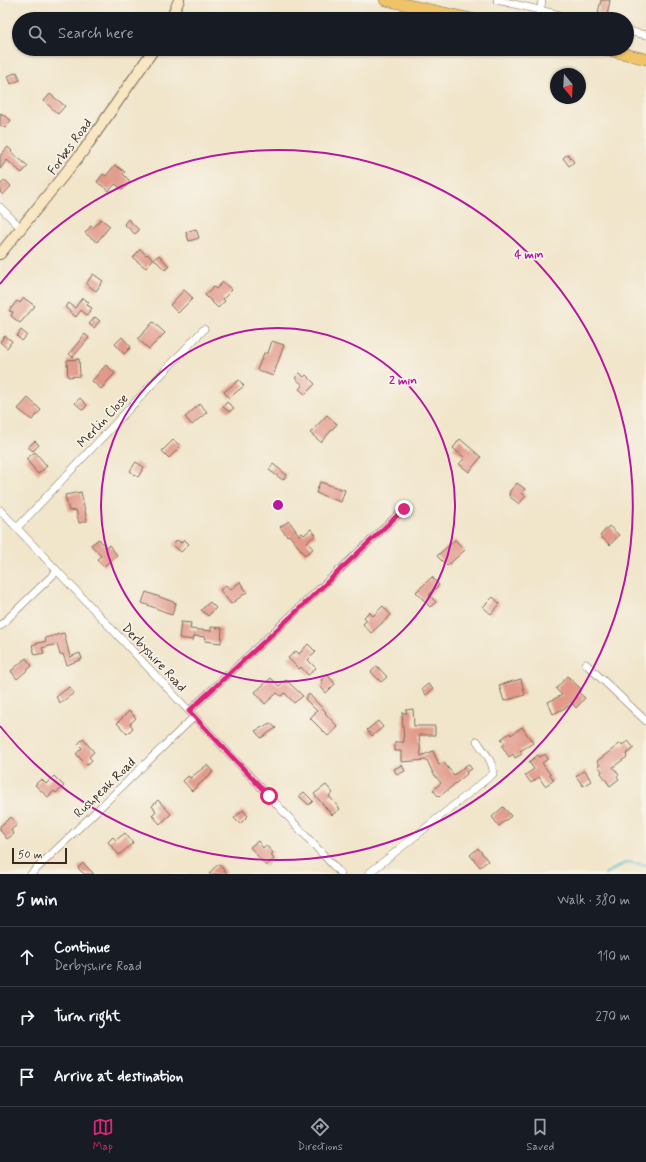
<!DOCTYPE html>
<meta charset="utf-8">
<style>
body{margin:0;font-family:Mynerve,sans-serif;background:#242831;color:#f1f3f6}
.compass{position:absolute;left:550px;top:68px;width:36px;height:36px;border-radius:50%;background:#171b24;box-shadow:0 1px 3px #0004;rotate:162deg}
.scale{position:absolute;left:12px;bottom:10px;width:55px;box-sizing:border-box;padding-left:4px;border:2px solid #3b2a1e;border-top:0;font-size:11px;line-height:14px;white-space:nowrap;color:#3b2a1e;-webkit-text-stroke:3px #f7f3e8;paint-order:stroke}
.stop{position:absolute;width:12px;height:12px;margin:-9px;border:3px solid #db2777;border-radius:50%;background:#fff}
.stop.end{background:#db2777;border-color:#fff;box-shadow:0 1px 4px #0008}
.list{margin:0;padding:0;list-style:none}
h2{display:flex;justify-content:space-between;align-items:center;height:52px;margin:0;padding:0 16px;font-size:17px}
h2 small{font-size:13px;font-weight:400;color:#9ea1a6}
.list li{display:grid;grid-template-columns:26px 1fr auto;gap:12px;align-items:center;box-sizing:border-box;height:60px;padding:0 16px;border-top:1px solid #363941}
.list b{display:block;font-size:15px;white-space:nowrap}
.list p{margin:0;font-size:13px;white-space:nowrap;color:#9ea1a6}
.list em{font-size:13px;font-style:normal;color:#9ea1a6}
.icon{flex:none;width:22px;height:22px;fill:none;stroke:currentColor;stroke-width:2;stroke-linecap:round;stroke-linejoin:round}
.map{position:relative;flex:none;width:646px;height:874px;overflow:hidden}
.search{position:absolute;background:#171b24;box-shadow:0 1px 3px #0004;left:12px;right:12px;top:12px;height:44px;display:flex;align-items:center;gap:10px;box-sizing:border-box;padding:0 14px;border-radius:22px;color:#9ea1a6;font-size:15px}
.sheet{height:232px;background:#171b24}
nav{display:flex;justify-content:space-around;align-items:center;box-sizing:border-box;height:56px;border-top:1px solid #363941;background:#171b24;font-size:11px;color:#9ea1a6}
nav a{display:grid;justify-items:center;gap:2px}
nav .on{color:#db2777}
.map>svg:first-child{display:block}
.lines{fill:none;stroke-linecap:round;stroke-linejoin:round}
.stream{stroke:#4bbac2;stroke-width:2}
.building{fill:#e29989}
.minor-casing{stroke:#7b6b5a;stroke-width:8}
.secondary-casing{stroke:#7b6b5a;stroke-width:12}
.primary-casing{stroke:#7b6b5a;stroke-width:12}
.minor{stroke:#fff;stroke-width:7}
.secondary{stroke:#f9e7c3;stroke-width:10}
.primary{stroke:#efc469;stroke-width:11}
.route{stroke:#db2777;stroke-width:5}
.ring{fill:none;stroke:#b5179e;stroke-width:2}
.labels{text-anchor:middle;stroke-width:3.5;stroke-linejoin:round;paint-order:stroke}
.street-label{font-size:13px;fill:#3b2a1e;stroke:#f7f3e8}
.centre{fill:#b5179e;stroke:#f7f3e8;stroke-width:2}
.ring-label{font-size:12px;text-anchor:middle;font-weight:bold;fill:#b5179e;stroke:#f7f3e8;stroke-width:3.5;stroke-linejoin:round;paint-order:stroke}
</style>
<div class="map">
<svg width="646" height="874" viewBox="0 0 646 874">
<rect width="100%" height="100%" fill="#f7f3e8"/>
<filter id="ink" filterUnits="userSpaceOnUse"><feTurbulence type="fractalNoise" baseFrequency=".025" numOctaves="2"/><feDisplacementMap in="SourceGraphic" scale="8" xChannelSelector="R" yChannelSelector="G"/><feConvolveMatrix kernelMatrix="1 2 1 2 8 2 1 2 1" color-interpolation-filters="sRGB"/></filter>
<filter id="wash" filterUnits="userSpaceOnUse"><feTurbulence type="fractalNoise" baseFrequency=".012" numOctaves="4" result="noise"/><feDisplacementMap in="SourceGraphic" scale="16" xChannelSelector="R" yChannelSelector="G"/><feGaussianBlur stdDeviation="0.9" result="paint"/><feColorMatrix in="noise" values="0 0 0 0 0 0 0 0 0 0 0 0 0 0 0 0 0 1.4 0 .05"/><feComposite in="paint" operator="in"/></filter>
<g filter="url(#wash)">
<rect width="100%" height="100%" fill="#f1e5ca"/>
<g class="lines">
<path class="stream" d="M605 874 627 862 646 865"/>
</g>
<g id="blocks">
<path class="building" d="M601 0H610L607 16 598 13Z
M17 72 20 80 11 84 8 76Z
M50 94 65 106 58 114 44 101Z
M0 113 11 120 5 128 0 125Z
M8 147 12 151 11 152 28 166 22 173 7 160 0 169V156Z
M568 154 574 162 569 166 563 158Z
M115 165 125 172 123 174 130 181 123 190 115 184 109 191 97 182 103 174 106 176Z
M5 180 11 186 3 195 0 192V185Z
M101 219 110 226 97 242 85 233 91 226 93 228Z
M128 219 139 230 135 234 124 224Z
M196 229 199 238 189 241 186 232Z
M140 249 146 255 147 254 153 259 146 268 133 258Z
M159 255 169 266 165 270 154 259Z
M93 274 103 281 96 291 86 284Z
M223 282 232 290 223 299 225 301 218 308 205 295 214 287 216 289Z
M184 290 193 298 178 313 170 305Z
M24 298 35 306 20 323 11 316 13 312 9 311 17 301 20 303Z
M82 298 89 302 87 305 92 308 87 315 81 310 76 317 65 307 69 303 75 308Z
M95 317 100 321 94 328 89 324Z
M153 322 165 333 149 349 138 339Z
M21 330 27 335 22 341 17 336Z
M85 334 89 338 73 357 69 354Z
M5 336 12 341 7 348 0 342Z
M122 337 131 347 124 354 115 344Z
M272 341 284 345 273 376 257 370 264 353H268Z
M79 359 80 376 68 377 67 360Z
M106 365 115 373 101 389 92 381Z
M300 373 304 377 306 375 315 384 305 394 299 389 303 385 295 378Z
M239 380 244 386 229 398 224 392Z
M28 398 41 410 32 420 18 409Z
M80 398 87 405 83 410 75 403Z
M227 402 234 408 229 412 223 407Z
M200 404 207 412 192 425 185 417Z
M327 415 337 424 321 442 310 433Z
M460 439 481 457 469 472 459 464 465 458 453 448Z
M173 440 181 446 169 458 162 451Z
M35 441 39 445 33 451 28 447Z
M35 452 47 466 38 474 26 459Z
M136 462 144 467 138 477 130 471Z
M273 464 287 475 283 480 269 470Z
M320 482 345 490 341 502 316 493Z
M517 483 525 489 522 493 526 496 519 504 509 496 510 491Z
M81 492 87 521 79 523 76 510 69 511 65 495Z
M289 521 299 535 302 533 304 535 311 529 316 535 307 542 313 549 305 555 289 535 287 536 280 527Z
M609 526 619 535 610 545 600 536Z
M99 539 106 547 109 545 117 555 104 566 97 559 101 556 91 545Z
M184 539 189 544 181 552 173 545 177 540 181 543Z
M455 540 465 550 447 566 437 556Z
M432 577 439 585 429 595 436 602 430 607 416 592Z
M240 582 247 592 231 604 220 590 226 585 230 590Z
M146 592 176 603 172 615 166 613V612L142 603Z
M493 597 500 604 491 614 483 607Z
M210 602 216 608 208 616 201 610Z
M383 606 391 615 371 633 363 624 367 620 364 617 369 612 373 616Z
M181 622 191 623 190 629 211 631V627L222 628 221 643 205 641 206 637 194 636 193 640 179 638Z
M64 633 70 657 80 653 82 659 67 665 63 654 60 655 57 644 42 648 44 653 35 655 32 645 46 641 45 638Z
M308 644 316 652 308 660 316 668 308 675 301 667 299 669 288 658 296 651 299 654Z
M26 658 32 666 17 679 11 671Z
M377 666 387 677 381 682 371 672Z
M327 674 335 684 326 693 320 686 323 683 321 680Z
M567 676 581 689 579 693 585 698 576 708 573 704 553 714 548 702 562 695 556 689Z
M271 678 279 686 286 680 303 696 294 703 285 693 281 696 277 693 265 704 255 692Z
M521 679 525 695 504 701 499 685Z
M428 684 433 689 426 695 422 689Z
M69 687 74 693 60 703 56 697Z
M309 694 326 712 325 713 338 727 328 736 310 718 317 711 305 699Z
M413 709 414 726H435V735H419L421 756 433 751 439 765 443 762 454 775 468 764 472 769 466 772 467 774 439 797 433 790 441 783 433 773 427 760 401 762V751H395V742H404L402 713H407L406 710Z
M129 711 136 718 130 724 133 728 127 734 117 723Z
M378 721 383 727 372 736 367 730Z
M270 723 276 728 261 738 255 731Z
M522 727 533 743 520 751 522 754 515 758 513 754 509 757 502 746 505 744 501 739 510 733 511 735Z
M83 739 94 752 89 757 92 760 87 765 76 754 82 748 78 744Z
M628 741 634 748 626 754 627 757 613 767 619 775 617 776 619 779 610 786 601 773 602 771 598 766 600 765 597 761 621 743 622 745Z
M545 754 548 759 542 763 554 780 545 786 539 777 531 783 525 775 534 769 529 762 538 755 540 757Z
M207 765 213 772 192 791 183 781 188 776 190 778Z
M402 765 405 771 397 775 394 769Z
M585 770 591 781 583 786 576 776Z
M54 776 64 786 56 793 54 791 48 797 35 785 41 779 46 784Z
M326 785 333 793 329 796 340 809 332 815 314 794Z
M304 792 313 801 309 805 299 796Z
M158 800 171 814 160 824 152 815 156 811 152 806Z
M503 807 511 816 499 826 492 817Z
M243 810 248 816 240 824 234 818Z
M11 817 17 825 11 830 14 834 7 839 0 830V826Z
M125 833 133 843 119 855 108 842 113 837 116 840Z
M258 841 263 848 266 845 273 853 271 855 274 859 266 866 250 847Z
M478 848 488 861 480 867 470 855Z
M83 863 94 874H84L78 868Z
M219 864 227 874H209L213 869Z"/>
</g>
</g>
<g filter="url(#ink)">
<use href="#blocks" fill-opacity="0" stroke="#7b6b5a" stroke-width="1"/>
<g class="lines">
<g class="minor-casing">
<path id="minor" d="M497 0 577 19
M539 19 542 0
M627 31 646 35
M0 207 21 228
M0 510 269 796 341 874
M17 528 204 329
M0 626 57 571
M586 664 646 721
M189 711 296 611 404 509
M31 874 194 717
M368 874 493 774C494 762 483 750 477 741"/>
</g>
<g class="secondary-casing">
<path id="secondary" d="M171 19 179 0
M0 254 84 150 154 49"/>
</g>
<g class="primary-casing">
<path id="primary" d="M385 0 472 19
M604 49 646 59"/>
</g>
<use href="#minor" class="minor"/>
<use href="#secondary" class="secondary"/>
<use href="#primary" class="primary"/>
</g>
</g>
<g class="lines" filter="url(#ink)">
<path class="route" d="M269 796 189 711 296 612 404 509"/>
</g>
<g class="ring">
<circle cx="278" cy="505" r="177"/>
<path d="M0 284A355 355 0 1 1 0 726"/>
</g>
<g class="labels">
<g class="street-label">
<text transform="translate(69 146) rotate(-54)" y="5">Forbes Road</text>
<text transform="translate(102 420) rotate(-47)" y="5">Merlin Close</text>
<text transform="translate(155 657) rotate(47)" y="5">Derbyshire Road</text>
<text transform="translate(104 787) rotate(-44)" y="5">Rushpeak Road</text>
</g>
</g>
<circle cx="278" cy="505" r="6" class="centre"/>
<g class="ring-label">
<text x="529" y="258">4 min</text>
<text x="403" y="384">2 min</text>
</g>
</svg>
<svg class="compass" viewBox="-18 -18 36 36"><path d="M0-13l5 13h-10z" fill="#e53935"/><path d="M0 13l5-13h-10z" fill="#9ea1a6"/></svg>
<div class="scale">50 m</div>
<div class="stop" style="left:269px;top:796px"></div>
<div class="stop end" style="left:404px;top:509px"></div>
<div class="search"><svg class="icon" aria-label="search" viewBox="0 0 24 24"><circle cx="10" cy="10" r="6"/><path d="M15 15l6 6"/></svg>Search here</div>
</div>
<section class="sheet">
<h2>5 min<small>Walk · 380 m</small></h2>
<ul class="list">
<li><svg class="icon" aria-label="ahead" viewBox="0 0 24 24"><path d="M12 20V5M6 11l6-6 6 6"/></svg><div><b>Continue</b><p>Derbyshire Road</p></div><em>110 m</em></li>
<li><svg class="icon" aria-label="right" viewBox="0 0 24 24"><path d="M7 20v-9h11M14 6l5 5-5 5"/></svg><div><b>Turn right</b></div><em>270 m</em></li>
<li><svg class="icon" aria-label="arrive" viewBox="0 0 24 24"><path d="M6 21V4h12l-3 4 3 4H6"/></svg><div><b>Arrive at destination</b></div></li>
</ul>
</section>
<nav>
<a class="on"><svg class="icon" aria-label="map" viewBox="0 0 24 24"><path d="M3 6l6-2 6 2 6-2v14l-6 2-6-2-6 2zM9 4v14M15 6v14"/></svg>Map</a>
<a><svg class="icon" aria-label="directions" viewBox="0 0 24 24"><path d="M12 3l9 9-9 9-9-9zM9 14v-3h6M13 9l2 2-2 2"/></svg>Directions</a>
<a><svg class="icon" aria-label="saved" viewBox="0 0 24 24"><path d="M7 4h10v16l-5-4-5 4z"/></svg>Saved</a>
</nav>
